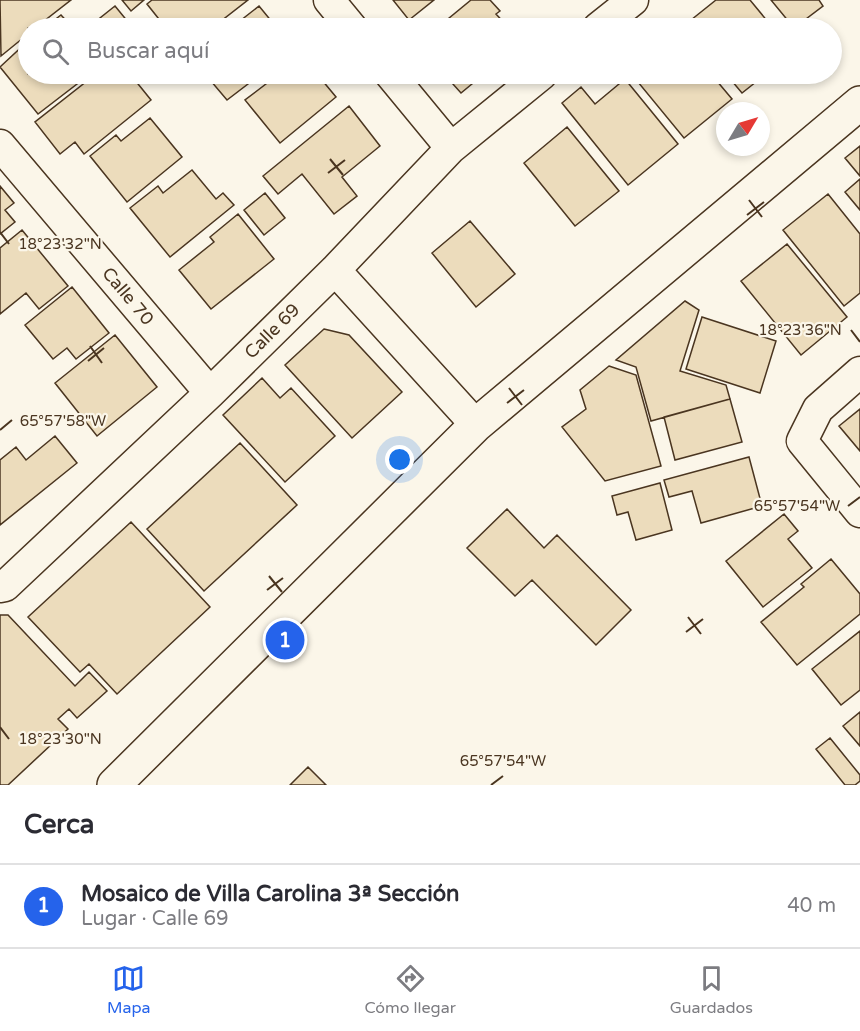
<!DOCTYPE html>
<html lang="es">
<meta charset="utf-8">
<style>
body{margin:0;font-family:"Varela Round",sans-serif;background:#f7f7f7;color:#2b2b33}
.compass{position:absolute;left:716px;top:102px;width:54px;height:54px;border-radius:50%;background:#fff;box-shadow:0 3px 9px #0003;rotate:52deg}
.you{position:absolute;left:400px;top:460px;width:21px;height:21px;margin:-15px;border:4px solid #fff;border-radius:50%;background:#1a73e8;box-shadow:0 0 0 9px #1a73e833}
.badge{display:grid;place-items:center;width:39px;height:39px;border-radius:50%;background:#2563eb;color:#fff;font-size:20px;font-weight:700}
.pin{position:absolute;translate:-50% -50%;border:3px solid #fff;box-shadow:0 2px 6px #0006}
.list{margin:0;padding:0;list-style:none}
h2{display:flex;justify-content:space-between;align-items:center;height:78px;margin:0;padding:0 24px;font-size:26px}
h2 small{font-size:20px;font-weight:400;color:#7c7c81}
.list li{display:grid;grid-template-columns:39px 1fr auto;gap:18px;align-items:center;box-sizing:border-box;height:84px;padding:0 24px;border-top:2px solid #e1e1e2}
.list b{display:block;font-size:22px;white-space:nowrap}
.list p{margin:0;font-size:20px;white-space:nowrap;color:#7c7c81}
.list em{font-size:20px;font-style:normal;color:#7c7c81}
.icon{flex:none;width:33px;height:33px;fill:none;stroke:currentColor;stroke-width:2;stroke-linecap:round;stroke-linejoin:round}
.map{position:relative;flex:none;width:860px;height:785px;overflow:hidden}
.search{position:absolute;background:#fff;box-shadow:0 3px 9px #0003;left:18px;right:18px;top:18px;height:66px;display:flex;align-items:center;gap:15px;box-sizing:border-box;padding:0 21px;border-radius:33px;color:#7c7c81;font-size:22px}
.sheet{height:162px;background:#fff}
nav{display:flex;justify-content:space-around;align-items:center;box-sizing:border-box;height:84px;border-top:2px solid #e1e1e2;background:#fff;font-size:16px;color:#7c7c81}
nav a{display:grid;justify-items:center;gap:3px}
nav .on{color:#2563eb}
.map>svg:first-child{display:block}
.building{fill:#ecdcbc;stroke:#4a3520;stroke-width:1.5}
.lines{fill:none;stroke-linecap:round;stroke-linejoin:round}
.minor-casing{stroke:#4a3520;stroke-width:33}
.tertiary-casing{stroke:#4a3520;stroke-width:36}
.minor{stroke:#fbf6e9;stroke-width:30}
.tertiary{stroke:#fbf6e9;stroke-width:33}
.ticks{fill:none;stroke:#4a3520;stroke-width:2}
.labels{text-anchor:middle;stroke-width:4.5;stroke-linejoin:round;paint-order:stroke}
.street-label{font-size:18px;fill:#4a3520;stroke:#fbf6e9}
.ticks-label{font-size:15px;text-anchor:middle;fill:#4a3520;stroke:#fbf6e9;stroke-width:4.5;stroke-linejoin:round;paint-order:stroke}
</style>
<div class="map">
<svg width="860" height="785" viewBox="0 0 860 785">
<rect width="100%" height="100%" fill="#fbf6e9"/>
<path class="building" d="M0 0H71L35 28H28V34L1 56Z
M122 0H144L131 11Z
M152 0H248L212 28H166L147 4Z
M393 0H434L409 20Z
M471 0H490L500 11 496 14 509 28H437Z
M716 0H750L773 28H690L686 24Z
M771 0H819L823 6 794 28Z
M115 6 133 28H93L90 26Z
M259 6 277 28H231Z
M61 15 73 28H44Z
M28 41V74H90L38 114 0 67Z
M96 74H130L151 100 84 154 75 142 60 154 35 122Z
M205 74H261L227 100Z
M279 74H317L336 97 280 143 245 100Z
M444 74H484L461 93Z
M636 74H711L732 99 684 138 633 76Z
M726 74H766L742 93Z
M625 79 678 144 628 185 562 103 581 87 595 104Z
M349 106 380 146 342 177 357 196 334 214 302 174 278 194 263 176Z
M150 118 182 157 127 202 90 156 116 135 121 141Z
M567 127 619 191 575 226 524 163Z
M860 146V176L845 158Z
M192 170 216 199 223 193 234 205 170 257 130 208 158 186 163 193Z
M860 179V210L845 192Z
M0 186 14 203 5 210 15 222 0 234Z
M265 193 285 218 264 235 244 210Z
M828 194 860 234V293L844 306 783 230Z
M238 214 274 259 211 309 179 270 214 242 210 237Z
M470 221 515 274 476 307 432 253Z
M22 230 68 286 39 309 26 293 0 314V248Z
M787 244 847 317 801 355 741 281Z
M72 287 109 333 76 359 67 348 53 359 25 325Z
M685 301 699 310 680 371 726 385 730 399 651 421 636 367 616 360Z
M702 317 776 341 760 393 686 369Z
M324 329 349 335 402 392 352 438 285 365Z
M115 335 157 387 97 436 55 383Z
M609 366 636 375 661 466 605 481 562 427 586 409 580 390Z
M262 378 280 398 291 388 335 436 285 482 223 415Z
M730 399 742 442 675 460 664 417Z
M860 409V451L839 426Z
M55 436 77 463 0 525V460L16 447 26 460Z
M240 443 297 505 204 591 147 529Z
M749 457 762 506 701 523 692 491 669 497 664 480Z
M660 483 672 530 636 540 628 512 617 515 612 496Z
M507 509 544 548 557 535 631 610 596 645 532 580 515 596 467 548Z
M784 514 798 531 788 539 812 568 763 607 726 561Z
M131 522 210 607 117 694 89 664 80 672 28 617Z
M831 559 860 594V614L797 665 761 622 804 587 801 584Z
M0 615H8L75 686 89 672 107 691 77 718 69 709 58 719 68 729 8 785H0Z
M860 631V690L841 705 812 669Z
M860 712V746L843 726Z
M830 738 860 775V781L855 785H845L816 749Z
M308 767 326 785H290Z"/>
<g class="lines">
<g class="minor-casing">
<path id="minor" d="M329 0 352 28
M598 28 633 0
M390 74 451 148
M0 145 210 393
M335 270 476 425
M860 372 818 409 802 441 860 512
M0 587 5 586 210 393 335 270 451 148 542 74"/>
</g>
<g class="tertiary-casing">
<path id="tertiary" d="M114 785 476 425 860 103"/>
</g>
<use href="#minor" class="minor"/>
<use href="#tertiary" class="tertiary"/>
</g>
<path class="ticks" d="M330 159 343 175M328 173 345 160M749 200 762 217M747 215 764 202M0 232 9 244M851 330 860 342M90 346 102 363M88 361 104 348M509 388 522 405M507 403 524 390M0 430 12 420M848 506 860 497M269 576 282 592M267 590 283 578M688 617 701 634M686 632 703 619M0 727 9 739M491 785 503 776"/>
<g class="labels">
<g class="street-label">
<text transform="translate(128 296) rotate(50)" y="6">Calle 70</text>
<text transform="translate(272 331) rotate(-45)" y="6">Calle 69</text>
</g>
</g>
<g class="ticks-label">
<text x="60" y="249">18°23'32"N</text>
<text x="800" y="335">18°23'36"N</text>
<text x="63" y="426">65°57'58"W</text>
<text x="797" y="511">65°57'54"W</text>
<text x="60" y="744">18°23'30"N</text>
<text x="503" y="766">65°57'54"W</text>
</g>
</svg>
<svg class="compass" viewBox="-18 -18 36 36"><path d="M0-13l5 13h-10z" fill="#e53935"/><path d="M0 13l5-13h-10z" fill="#7c7c81"/></svg>
<div class="you"></div>
<div class="pin badge" style="left:285px;top:640px">1</div>
<div class="search"><svg class="icon" aria-label="search" viewBox="0 0 24 24"><circle cx="10" cy="10" r="6"/><path d="M15 15l6 6"/></svg>Buscar aquí</div>
</div>
<section class="sheet">
<h2>Cerca<small></small></h2>
<ul class="list">
<li><span class="badge">1</span><div><b>Mosaico de Villa Carolina 3ª Sección</b><p>Lugar · Calle 69</p></div><em>40 m</em></li>
</ul>
</section>
<nav>
<a class="on"><svg class="icon" aria-label="map" viewBox="0 0 24 24"><path d="M3 6l6-2 6 2 6-2v14l-6 2-6-2-6 2zM9 4v14M15 6v14"/></svg>Mapa</a>
<a><svg class="icon" aria-label="directions" viewBox="0 0 24 24"><path d="M12 3l9 9-9 9-9-9zM9 14v-3h6M13 9l2 2-2 2"/></svg>Cómo llegar</a>
<a><svg class="icon" aria-label="saved" viewBox="0 0 24 24"><path d="M7 4h10v16l-5-4-5 4z"/></svg>Guardados</a>
</nav>
